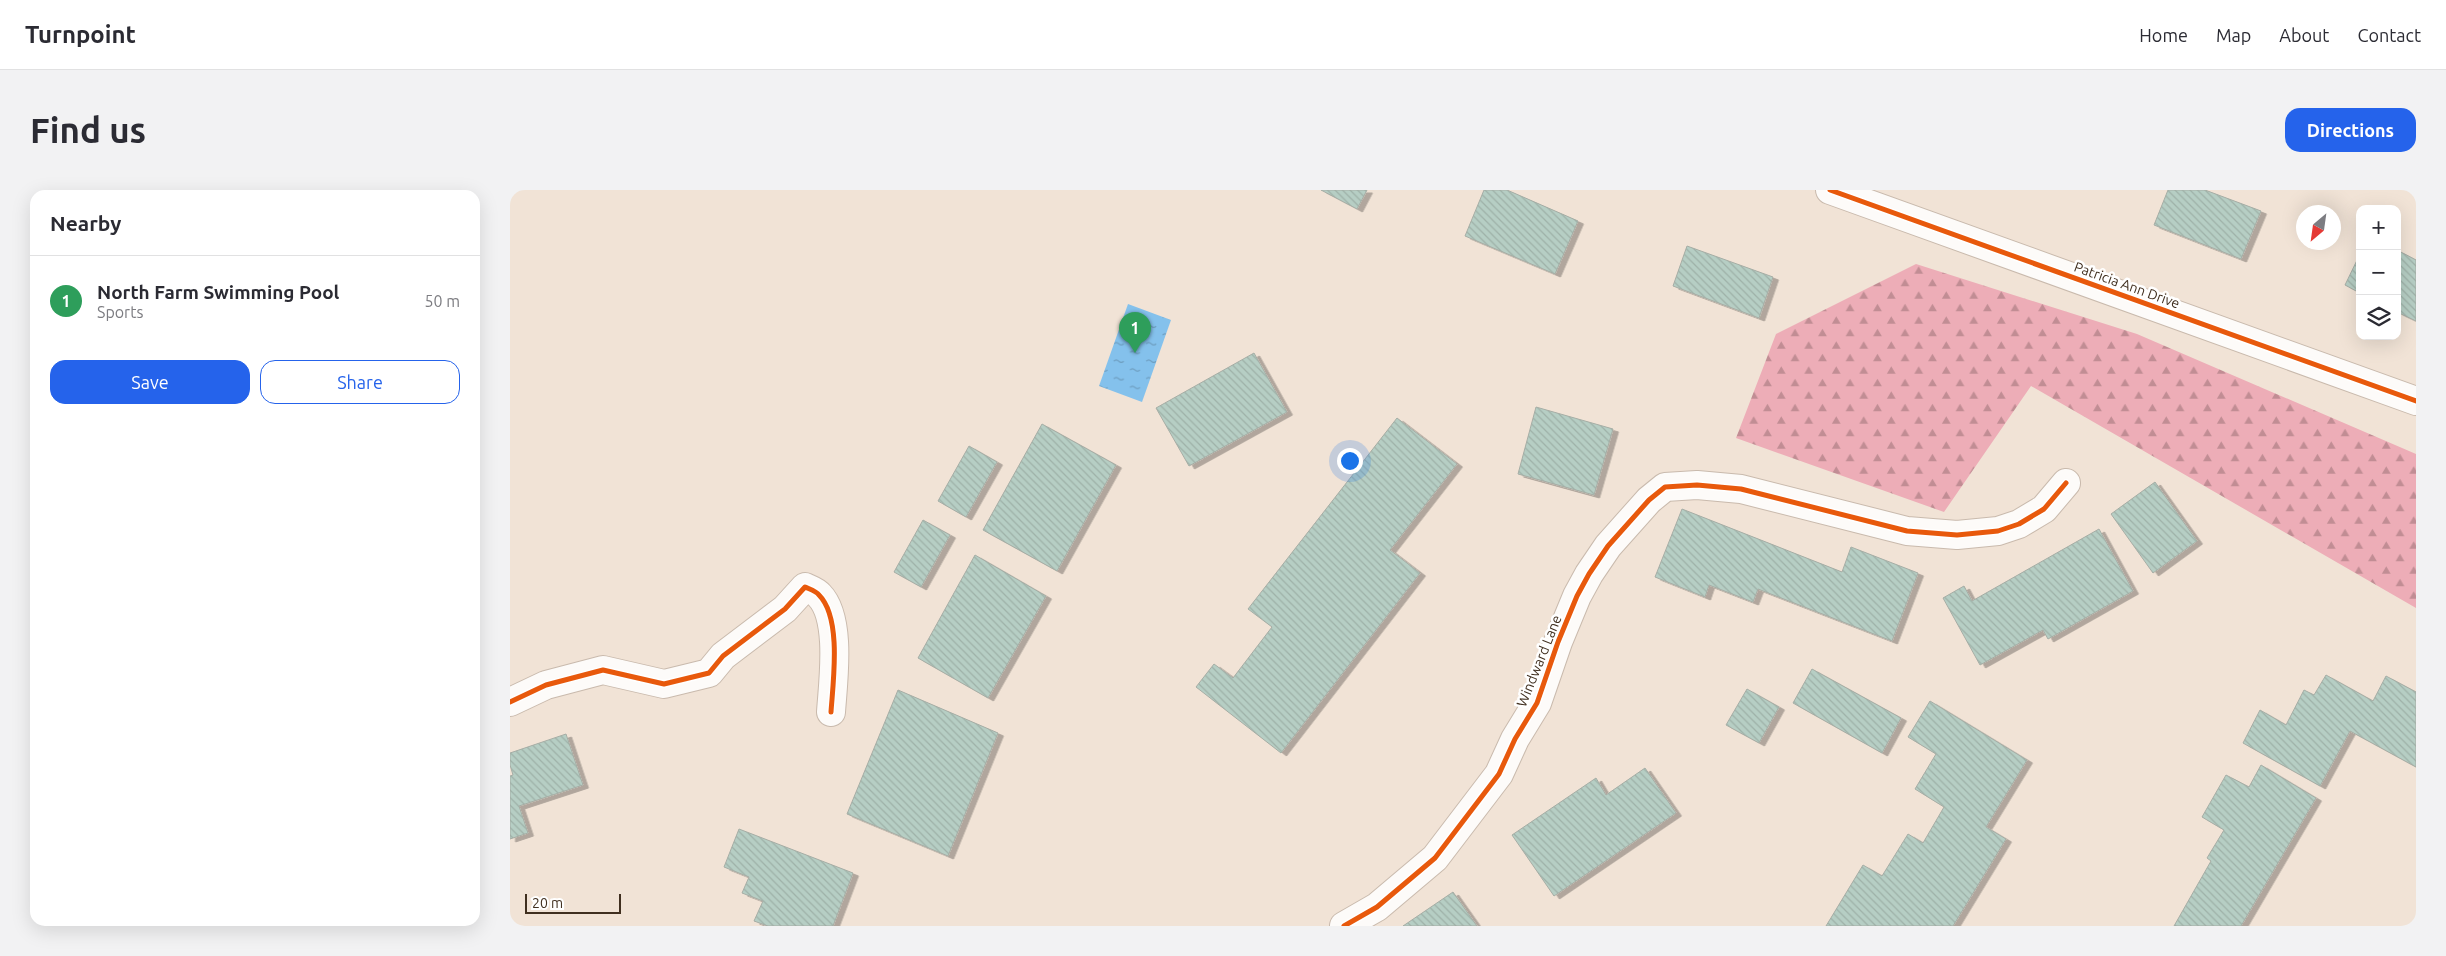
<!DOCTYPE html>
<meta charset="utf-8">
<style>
body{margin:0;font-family:Ubuntu,sans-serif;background:#f2f2f3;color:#2b2b33}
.controls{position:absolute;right:15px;top:15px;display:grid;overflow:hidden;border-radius:10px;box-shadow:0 5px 20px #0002}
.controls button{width:45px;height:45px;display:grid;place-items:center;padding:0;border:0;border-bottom:1px solid #e1e1e2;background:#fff;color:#2b2b33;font:25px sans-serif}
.compass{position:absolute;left:1786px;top:15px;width:45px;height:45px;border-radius:50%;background:#fff;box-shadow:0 5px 20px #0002;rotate:209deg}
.scale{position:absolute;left:15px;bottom:12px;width:96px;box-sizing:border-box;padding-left:5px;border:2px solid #402f1f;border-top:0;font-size:14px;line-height:18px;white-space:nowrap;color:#402f1f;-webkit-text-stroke:4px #fff;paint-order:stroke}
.you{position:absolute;left:839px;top:270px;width:18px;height:18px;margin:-12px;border:4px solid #fff;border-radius:50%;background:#1a73e8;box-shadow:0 0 0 8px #1a73e833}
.badge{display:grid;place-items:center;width:32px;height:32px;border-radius:50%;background:#2563eb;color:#fff;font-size:16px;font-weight:700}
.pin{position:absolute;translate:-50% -41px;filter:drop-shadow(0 1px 2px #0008)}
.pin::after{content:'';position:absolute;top:26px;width:18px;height:15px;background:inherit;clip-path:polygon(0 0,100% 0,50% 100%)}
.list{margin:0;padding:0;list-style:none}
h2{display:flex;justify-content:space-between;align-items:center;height:65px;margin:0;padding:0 20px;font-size:21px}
h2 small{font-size:16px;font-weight:400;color:#7c7c81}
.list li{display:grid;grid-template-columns:32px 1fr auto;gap:15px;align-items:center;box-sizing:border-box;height:90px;padding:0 20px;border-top:1px solid #e1e1e2}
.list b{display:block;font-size:19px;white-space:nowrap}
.list p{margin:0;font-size:16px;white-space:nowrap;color:#7c7c81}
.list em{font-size:16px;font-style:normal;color:#7c7c81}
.actions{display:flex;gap:10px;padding:15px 20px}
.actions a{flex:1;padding:11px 0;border:1px solid #2563eb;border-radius:15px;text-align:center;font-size:18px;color:#2563eb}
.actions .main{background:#2563eb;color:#fff}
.icon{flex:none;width:28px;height:28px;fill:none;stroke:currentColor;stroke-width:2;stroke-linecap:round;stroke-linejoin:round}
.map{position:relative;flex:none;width:1906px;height:736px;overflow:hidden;border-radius:15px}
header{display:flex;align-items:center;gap:30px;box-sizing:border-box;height:70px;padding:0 25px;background:#fff;border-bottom:1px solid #e1e1e2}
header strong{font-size:24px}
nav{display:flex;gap:28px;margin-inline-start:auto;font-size:18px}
.intro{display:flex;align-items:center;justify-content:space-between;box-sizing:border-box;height:120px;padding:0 30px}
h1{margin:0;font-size:35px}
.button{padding:12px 22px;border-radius:15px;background:#2563eb;color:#fff;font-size:18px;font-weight:700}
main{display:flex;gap:30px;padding:0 30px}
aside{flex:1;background:#fff;border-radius:15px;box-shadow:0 5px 20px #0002}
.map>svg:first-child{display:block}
.forest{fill:url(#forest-firs)}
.water{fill:url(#water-ripples)}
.building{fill:url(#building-back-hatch);stroke:#a6ada5;filter:url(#shadow)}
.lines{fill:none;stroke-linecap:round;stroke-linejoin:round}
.minor-casing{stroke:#c9baad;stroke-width:30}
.minor{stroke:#fdfbf9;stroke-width:28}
.cycleway-casing{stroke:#fff;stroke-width:8}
.cycleway{stroke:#e8590c;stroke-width:5}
.labels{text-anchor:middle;stroke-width:5;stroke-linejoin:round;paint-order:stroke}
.street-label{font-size:14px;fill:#402f1f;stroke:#fff}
</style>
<header>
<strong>Turnpoint</strong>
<nav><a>Home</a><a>Map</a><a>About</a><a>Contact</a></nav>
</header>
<div class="intro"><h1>Find us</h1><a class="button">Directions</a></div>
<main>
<aside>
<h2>Nearby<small></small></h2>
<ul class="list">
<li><span class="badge" style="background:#2e9e5b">1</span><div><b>North Farm Swimming Pool</b><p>Sports</p></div><em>50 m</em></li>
</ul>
<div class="actions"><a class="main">Save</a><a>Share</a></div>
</aside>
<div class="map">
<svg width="1906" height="736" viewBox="0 0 1906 736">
<defs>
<pattern id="forest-firs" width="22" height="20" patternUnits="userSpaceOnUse" patternTransform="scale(1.25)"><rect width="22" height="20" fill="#edadb7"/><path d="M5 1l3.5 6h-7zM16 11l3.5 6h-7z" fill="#c18d94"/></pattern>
<pattern id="water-ripples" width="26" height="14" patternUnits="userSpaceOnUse" patternTransform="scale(1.25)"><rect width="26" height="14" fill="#84c1ec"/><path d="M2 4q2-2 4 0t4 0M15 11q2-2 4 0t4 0" fill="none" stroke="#6d9dbf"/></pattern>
<pattern id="building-back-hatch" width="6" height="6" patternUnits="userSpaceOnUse" patternTransform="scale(1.25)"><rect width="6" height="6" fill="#b6cec4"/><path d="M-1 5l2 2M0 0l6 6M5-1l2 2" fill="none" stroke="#9eb1a8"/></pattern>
<filter id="shadow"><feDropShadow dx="5.5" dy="3" stdDeviation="0" flood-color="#0004"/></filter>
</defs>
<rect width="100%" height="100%" fill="#f1e3d6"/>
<path class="forest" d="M1406 74 1627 144 1906 264V418L1521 196 1434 322 1226 248 1266 144Z"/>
<path class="water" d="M618 114 661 130 632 212 589 196Z"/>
<path class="building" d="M811 0H857L847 19Z
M974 0H997L1068 31 1045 84 955 46Z
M1658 0H1695L1751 21 1731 69 1644 35Z
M1177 56 1263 87 1249 128 1163 96Z
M1887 60 1906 70V131L1887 122Z
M1850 64V103L1835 95Z
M744 163 777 222 679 276 646 218Z
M1026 217 1103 239 1084 305 1008 284Z
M887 228 947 274 880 360 910 383 771 563 686 497 704 474 723 488 762 437 738 419Z
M532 234 606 275 547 381 473 340Z
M459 256 487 272 456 327 428 311Z
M1645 292 1687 351 1643 383 1601 324Z
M1172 319 1332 382 1341 357 1408 383 1382 451 1248 399 1243 412 1199 395 1195 407 1145 387Z
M413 330 440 345 411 397 384 382Z
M1589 339 1623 401 1538 449 1533 440 1470 475 1433 408 1454 396 1462 411Z
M465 365 536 406 478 508 408 468Z
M1302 479 1391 528 1372 563 1283 513Z
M1816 485 1863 511 1876 486 1906 502V577L1840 541 1810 596 1733 553 1750 520 1776 535 1794 500 1804 505Z
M1237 499 1269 517 1249 553 1216 535Z
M388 500 488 543 438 666 337 624Z
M1420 511 1517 570 1476 637 1496 649 1443 736H1316L1353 675 1372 686 1398 644 1413 653 1434 617 1405 599 1426 564 1398 547Z
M56 544 73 595 9 616 18 643 0 649V586L3 585 0 575V563Z
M1751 575 1806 608 1731 736H1664L1701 671 1697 668 1714 640 1692 627 1716 585 1739 597Z
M1135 578 1166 623 1044 706 1002 645 1086 588 1096 605Z
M229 639 343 683 323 736H258L244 731 253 711 232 703 239 687 214 677Z
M943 702 967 736H893Z"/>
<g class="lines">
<g class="minor-casing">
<path id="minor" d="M1320 0 1906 211
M0 512 36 495 93 480 154 494 199 483 213 466 275 419 295 397C299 399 306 401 309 405 332 428 323 492 321 522
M834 736 867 717 925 668 989 584 1005 549 1027 513 1048 452 1067 406 1079 384 1098 356 1139 310 1155 297 1187 295 1231 299 1397 341 1447 345 1488 341 1509 334 1534 319 1556 293"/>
</g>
<use href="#minor" class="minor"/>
<g class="cycleway-casing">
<path id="cycleway" d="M1320 0 1906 211
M0 512 36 495 93 480 154 494 199 483 213 466 275 419 295 397C299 399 306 401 309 405 332 428 323 492 321 522
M834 736 867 717 925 668 989 584 1005 549 1027 513 1048 452 1067 406 1079 384 1098 356 1139 310 1155 297 1187 295 1231 299 1397 341 1447 345 1488 341 1509 334 1534 319 1556 293"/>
</g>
<use href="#cycleway" class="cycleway"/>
</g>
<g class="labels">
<g class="street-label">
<text transform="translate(1617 95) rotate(20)" y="5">Patricia Ann Drive</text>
<text transform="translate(1029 471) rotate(-68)" y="5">Windward Lane</text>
</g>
</g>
</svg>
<div class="controls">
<button>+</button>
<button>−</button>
<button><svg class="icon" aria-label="layers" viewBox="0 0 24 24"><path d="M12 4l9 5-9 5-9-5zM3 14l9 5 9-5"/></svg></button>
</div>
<svg class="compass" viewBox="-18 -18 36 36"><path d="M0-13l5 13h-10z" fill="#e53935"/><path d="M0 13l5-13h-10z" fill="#7c7c81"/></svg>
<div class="scale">20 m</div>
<div class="you"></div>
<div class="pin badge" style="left:625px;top:163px;background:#2e9e5b">1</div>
</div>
</main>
